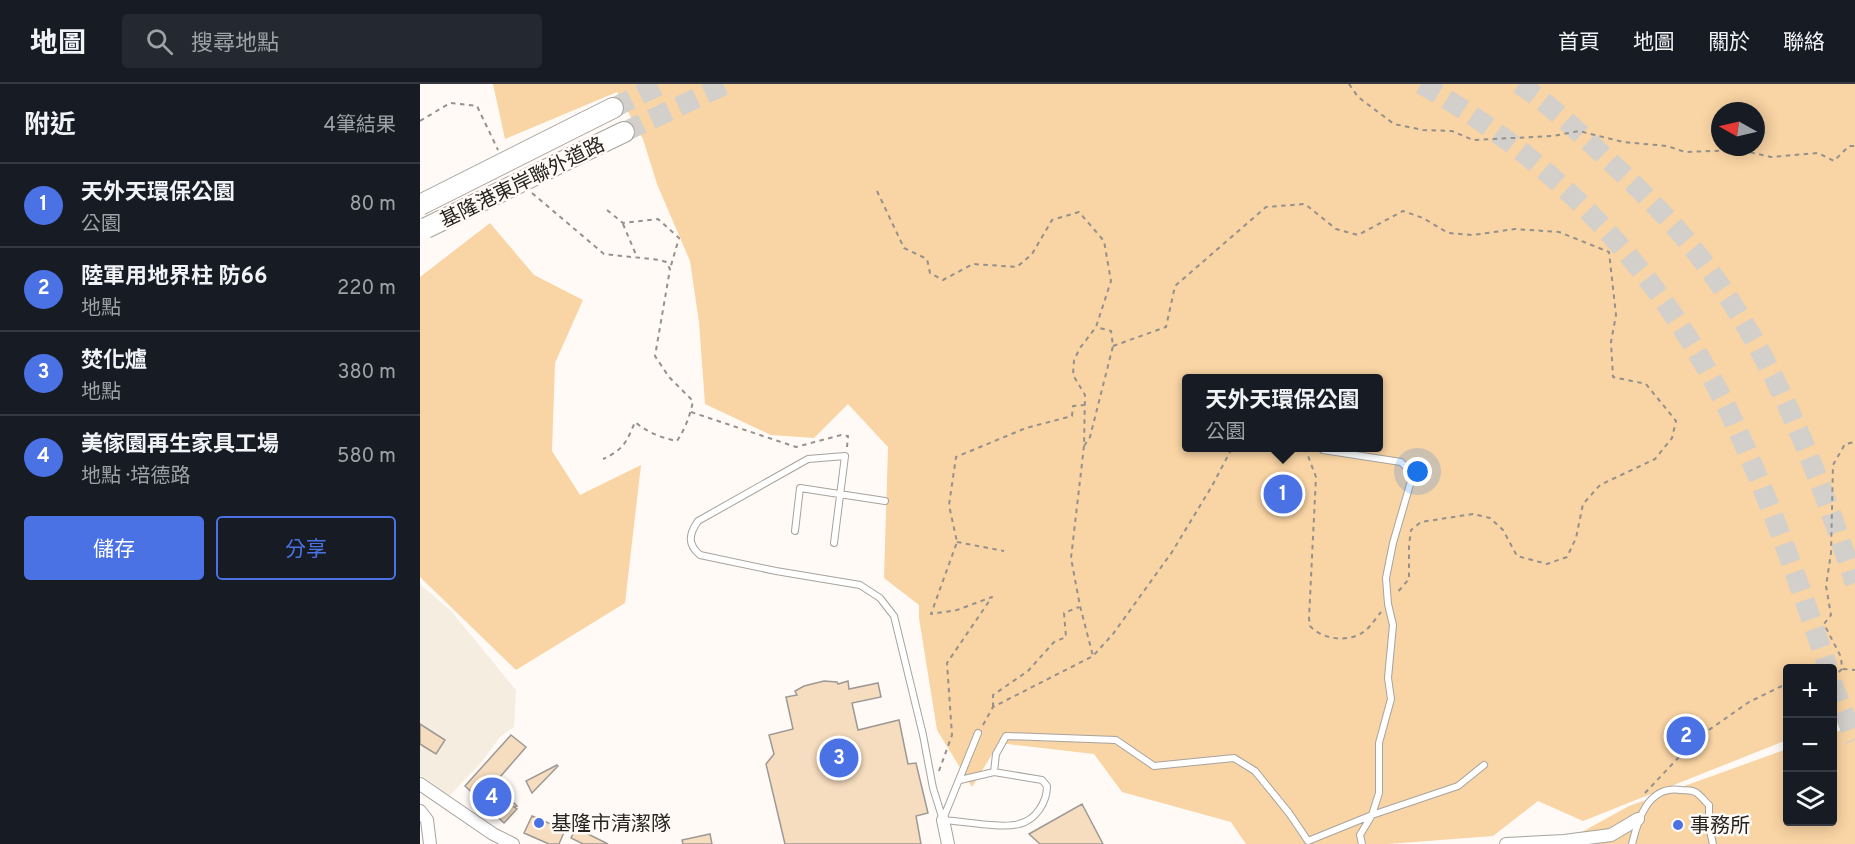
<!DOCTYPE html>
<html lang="zh-TW">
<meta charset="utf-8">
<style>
body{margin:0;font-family:Overpass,"Noto Sans TC",sans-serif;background:#242831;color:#f1f3f6}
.controls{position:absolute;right:18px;bottom:18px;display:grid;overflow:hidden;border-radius:6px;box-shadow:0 3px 15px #0003}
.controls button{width:54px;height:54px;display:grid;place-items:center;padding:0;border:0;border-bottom:2px solid #363941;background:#171b24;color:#f1f3f6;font:30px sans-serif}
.compass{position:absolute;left:1291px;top:18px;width:54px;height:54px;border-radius:50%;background:#171b24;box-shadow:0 3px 15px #0003;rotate:278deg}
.you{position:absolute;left:998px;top:388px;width:21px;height:21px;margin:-15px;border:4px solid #fff;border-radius:50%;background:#1a73e8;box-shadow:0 0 0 9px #1a73e833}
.badge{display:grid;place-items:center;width:39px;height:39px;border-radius:50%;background:#4b72e5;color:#fff;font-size:20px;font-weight:700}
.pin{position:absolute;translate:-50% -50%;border:3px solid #fff;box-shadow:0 2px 6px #0006}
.popup{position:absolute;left:762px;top:290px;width:201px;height:78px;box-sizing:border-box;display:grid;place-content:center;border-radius:6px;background:#171b24;filter:drop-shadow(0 2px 4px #0005);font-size:20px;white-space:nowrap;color:#9ea1a6}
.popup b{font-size:22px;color:#f1f3f6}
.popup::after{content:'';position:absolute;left:50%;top:100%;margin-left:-12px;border:12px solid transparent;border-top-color:#171b24}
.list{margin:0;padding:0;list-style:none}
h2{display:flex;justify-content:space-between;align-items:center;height:78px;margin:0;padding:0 24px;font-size:26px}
h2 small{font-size:20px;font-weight:400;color:#9ea1a6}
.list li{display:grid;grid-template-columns:39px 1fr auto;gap:18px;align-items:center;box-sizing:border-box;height:84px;padding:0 24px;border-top:2px solid #363941}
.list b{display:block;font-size:22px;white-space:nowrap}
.list p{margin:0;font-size:20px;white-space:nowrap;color:#9ea1a6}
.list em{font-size:20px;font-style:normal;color:#9ea1a6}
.actions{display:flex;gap:12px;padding:18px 24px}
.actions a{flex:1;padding:14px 0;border:2px solid #4b72e5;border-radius:6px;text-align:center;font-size:21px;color:#4b72e5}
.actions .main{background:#4b72e5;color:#fff}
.icon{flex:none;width:33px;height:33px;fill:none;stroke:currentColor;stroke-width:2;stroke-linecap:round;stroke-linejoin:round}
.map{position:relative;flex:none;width:1435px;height:760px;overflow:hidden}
header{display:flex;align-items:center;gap:36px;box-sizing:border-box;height:84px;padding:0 30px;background:#171b24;border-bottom:2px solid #363941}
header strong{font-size:28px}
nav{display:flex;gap:33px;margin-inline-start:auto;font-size:21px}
.search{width:420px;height:54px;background:#242831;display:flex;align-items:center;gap:15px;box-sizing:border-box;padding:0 21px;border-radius:6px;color:#9ea1a6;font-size:22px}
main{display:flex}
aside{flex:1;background:#171b24}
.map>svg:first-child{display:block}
.built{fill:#f6ede1}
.green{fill:#f9d4a4;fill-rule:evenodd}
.building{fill:#f6ddbf;stroke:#9e9994;stroke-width:1.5}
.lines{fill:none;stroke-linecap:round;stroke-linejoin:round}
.trunk-tunnel{stroke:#d3cfcb;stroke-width:20;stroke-dasharray:20 10;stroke-linecap:butt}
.service-casing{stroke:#a7a39e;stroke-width:8}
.minor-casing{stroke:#a7a39e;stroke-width:14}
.trunk-casing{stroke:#a7a39e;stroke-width:22}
.path{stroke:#94918d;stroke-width:2;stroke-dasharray:4.5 4.5;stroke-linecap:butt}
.service{stroke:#fff;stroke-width:6}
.minor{stroke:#fff;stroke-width:12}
.trunk{stroke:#fff;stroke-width:20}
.trunk-bridge-casing{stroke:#a7a39e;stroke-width:22;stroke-linecap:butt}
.trunk-bridge{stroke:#fff;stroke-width:20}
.poi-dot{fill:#4b72e5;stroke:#fffaf5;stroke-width:2}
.labels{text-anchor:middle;stroke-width:5;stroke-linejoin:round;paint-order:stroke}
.street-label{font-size:20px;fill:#252422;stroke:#fffaf5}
.poi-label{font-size:20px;fill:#252422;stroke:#fffaf5;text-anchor:start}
</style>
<header>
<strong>地圖</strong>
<div class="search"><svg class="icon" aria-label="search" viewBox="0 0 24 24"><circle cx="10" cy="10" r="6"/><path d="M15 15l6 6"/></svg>搜尋地點</div>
<nav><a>首頁</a><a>地圖</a><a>關於</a><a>聯絡</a></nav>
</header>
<main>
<aside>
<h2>附近<small>4筆結果</small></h2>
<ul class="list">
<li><span class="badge">1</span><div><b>天外天環保公園</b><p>公園</p></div><em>80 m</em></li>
<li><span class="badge">2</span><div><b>陸軍用地界柱 防66</b><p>地點</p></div><em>220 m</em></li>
<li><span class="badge">3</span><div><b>焚化爐</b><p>地點</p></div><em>380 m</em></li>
<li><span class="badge">4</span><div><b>美傢園再生家具工場</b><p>地點 · 培德路</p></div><em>580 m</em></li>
</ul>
<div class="actions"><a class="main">儲存</a><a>分享</a></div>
</aside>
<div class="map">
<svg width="1435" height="760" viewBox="0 0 1435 760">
<rect width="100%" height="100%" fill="#fffaf5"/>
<path class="built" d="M0 500 32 528 96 606 94 643 80 653 61 679 29 712 0 691Z"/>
<path class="green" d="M73 0H1435V629L1413 638 1412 584H1368L1367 656 1163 737 1118 717 1073 752 968 760H826L811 738 702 708 674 670 579 659 552 703 517 646 499 534V521L464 494 468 363 428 320 394 354 351 351 285 320 279 238 270 177 237 100 223 55 197 8 85 55ZM1300 27H1336V63H1300ZM767 294H959V364H767Z
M70 139 114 191 163 216 135 279 132 367 160 411 221 381 205 519 96 586 0 493V193Z
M1435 641V760H1140L1209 722 1367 665 1368 738H1412L1413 649Z"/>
<path class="building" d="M404 597 417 598 418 600 428 597 429 605 458 599 461 613 432 619 438 646 479 636 488 680 496 679 508 729 496 732 501 760H365L346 680 354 670 349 651 373 645 366 613 377 611 375 607 384 602Z
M0 640 25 656 16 670 0 660Z
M91 651 106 663 74 700 97 722 94 723 97 725 84 739 45 702Z
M137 681 138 682 112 709 106 697Z
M662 720 683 760H620L609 750Z
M112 732 145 746 139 760H129L104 749Z
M156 744 188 760H163L151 754Z
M290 750 292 760H263L262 756Z"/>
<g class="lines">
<path class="trunk-tunnel" d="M1001 0C1137 77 1242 188 1310 330 1348 410 1379 500 1408 584
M1099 0C1128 19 1154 44 1179 67 1208 94 1236 121 1262 151 1347 252 1394 376 1435 499
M193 24 242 0
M204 48 307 0
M1412 599 1435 656"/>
<g class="service-casing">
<path id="service" d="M903 366 981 378 989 386 991 397 973 459 966 494 968 520 973 541 968 594 971 615 959 659V709L952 731 940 751 942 760
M375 447 380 404 465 417
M414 459 425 372 388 375 278 437C269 450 267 460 280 471L356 487 440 501 460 514 474 532 503 651 513 704 523 736
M540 696 574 688 576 670 586 652 696 656 734 682 814 674 835 687 869 729 888 757 952 731 1038 702 1064 681
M523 735 558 649
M523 736C543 737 581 745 599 740 616 736 627 718 627 702L622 696 574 688
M1212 760C1218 735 1228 701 1261 706 1265 706 1271 706 1275 708 1280 710 1285 718 1289 721V743L1293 760"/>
</g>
<g class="minor-casing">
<path id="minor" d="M0 700 73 750 93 760
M0 727 7 736 10 760
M523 736 528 760
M1086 760 1144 757 1191 751 1218 735"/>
</g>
<g class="trunk-casing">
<path id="trunk" d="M165 38 193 24
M150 74 204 48"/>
</g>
<path class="path" d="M929 0 938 13 974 40 1003 46 1032 47 1053 56 1133 52 1159 47 1203 58 1247 62 1265 68 1320 66 1351 73 1398 69 1414 77 1429 62H1435
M0 37 30 19 57 22 78 66
M457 107 484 164 507 175 510 189 523 196 553 180 597 183 612 170 632 136 659 128 684 157 691 197 676 243 660 264 654 276 653 291 665 311 664 362 670 353 693 262 691 247 676 243
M112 109 184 170 240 176 246 178 250 185 235 272 249 293 273 317C270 332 265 345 257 357 241 354 227 348 215 338 206 359 204 365 183 375
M187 126 203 139 238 135 259 154 250 185
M203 140 217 173
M693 262 746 243 755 202 846 123 885 120 916 145 938 151 983 127 1003 134 1028 149 1053 151 1095 145 1139 148 1189 168 1196 231 1191 258 1193 293 1226 300 1256 337 1252 354 1235 375 1180 401 1163 420 1156 454 1147 473 1127 480 1097 472 1083 446 1070 434 1053 430 1001 438 991 446 989 462V495L976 510
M271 328 376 363 421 351 428 352 427 363
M664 362 651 474 660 522 673 572
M885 364 896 393 889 534 890 542C903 556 929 559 945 547 951 542 956 534 961 528
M537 458 584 467
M1423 585 1435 586
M1412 594 1422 585 1421 573 1404 540 1411 531 1406 502 1411 469 1413 381 1425 360 1435 358
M573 623V611L608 587 634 558 646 553 644 529 659 523
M563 641 573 623 673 572 693 550 752 468 792 402 812 364
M519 687 532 651 527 579 572 513 537 526 511 530 537 458 529 421 536 373 606 344 652 332 653 322 664 321
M1225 709 1276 655 1329 618 1368 599"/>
<use href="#service" class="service"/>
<use href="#minor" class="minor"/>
<use href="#trunk" class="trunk"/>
<g class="trunk-bridge-casing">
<path id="trunk-bridge" d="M0 121 165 38
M6 144 150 74"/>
</g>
<use href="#trunk-bridge" class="trunk-bridge"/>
</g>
<g class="poi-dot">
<circle cx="119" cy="739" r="6"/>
<circle cx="1258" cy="741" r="6"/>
</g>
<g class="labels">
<g class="street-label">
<text transform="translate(102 98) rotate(-26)" y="7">基隆港東岸聯外道路</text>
</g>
<g class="poi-label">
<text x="131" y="746">基隆市清潔隊</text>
<text x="1270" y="748">事務所</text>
</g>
</g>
</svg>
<div class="controls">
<button>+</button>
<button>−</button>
<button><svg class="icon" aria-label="layers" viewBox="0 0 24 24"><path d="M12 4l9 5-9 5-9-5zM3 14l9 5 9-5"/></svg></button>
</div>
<svg class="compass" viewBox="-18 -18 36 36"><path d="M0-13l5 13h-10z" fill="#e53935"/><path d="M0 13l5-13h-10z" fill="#9ea1a6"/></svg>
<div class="you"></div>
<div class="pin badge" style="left:863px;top:410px">1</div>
<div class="popup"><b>天外天環保公園</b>公園</div>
<div class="pin badge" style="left:1266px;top:652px">2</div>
<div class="pin badge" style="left:419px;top:674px">3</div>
<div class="pin badge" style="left:72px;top:713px">4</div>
</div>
</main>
